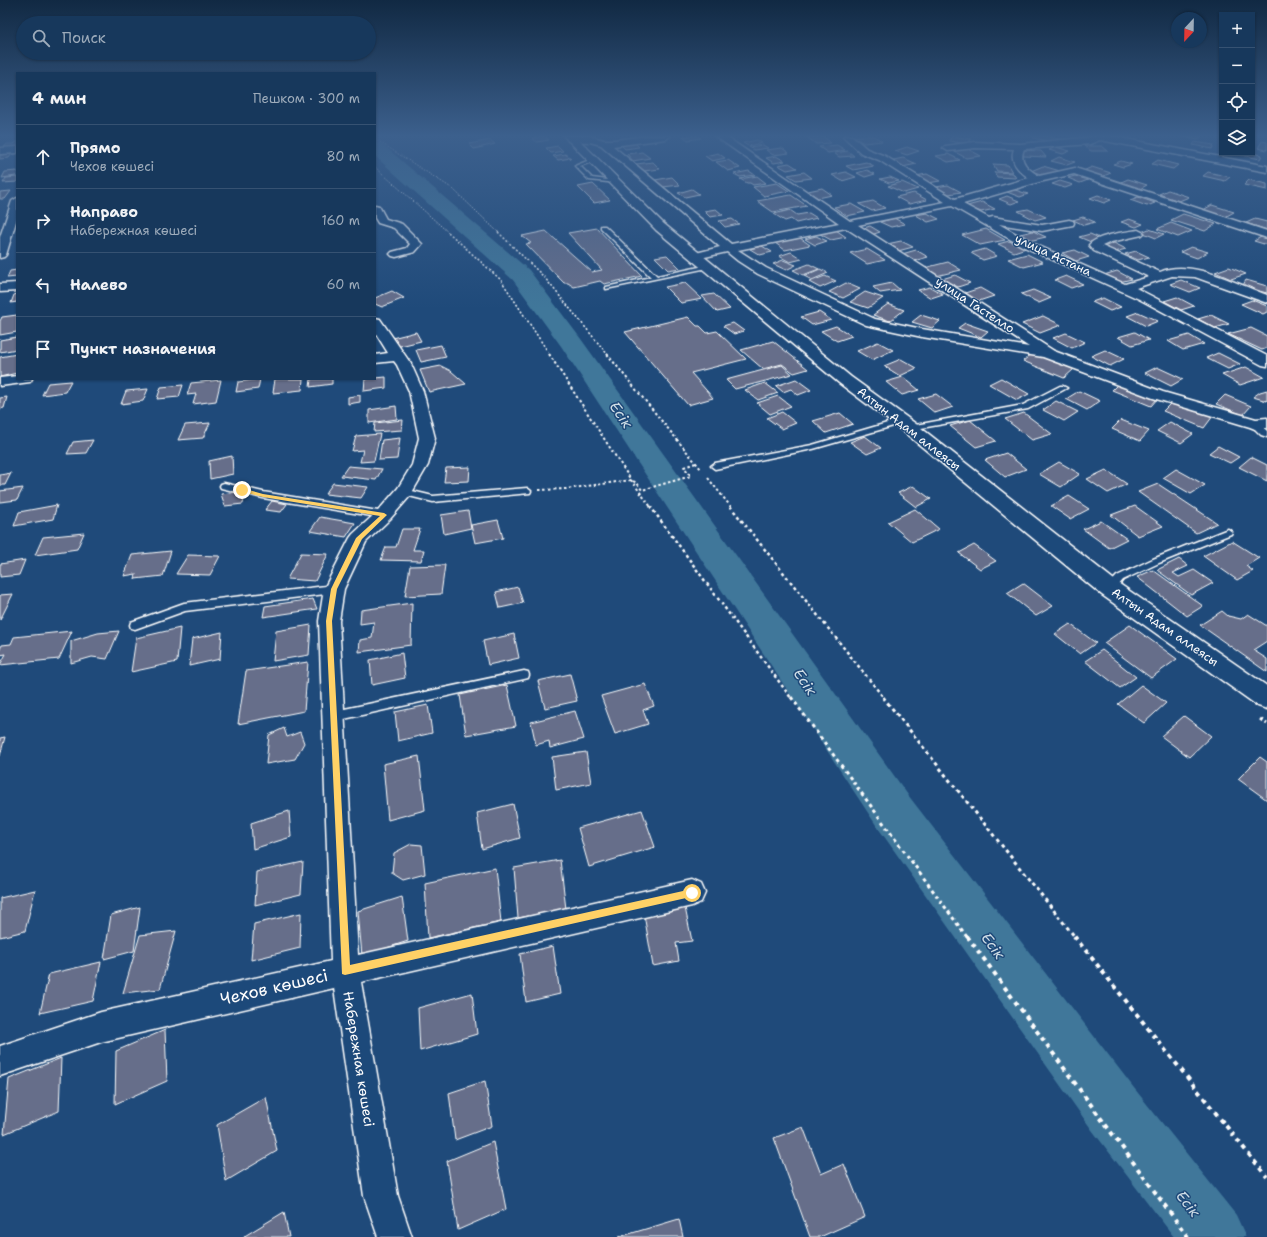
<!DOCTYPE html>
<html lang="ru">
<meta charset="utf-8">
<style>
body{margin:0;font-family:"Shantell Sans",sans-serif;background:#244365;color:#f1f3f6}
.controls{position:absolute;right:12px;top:12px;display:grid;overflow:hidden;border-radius:0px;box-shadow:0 1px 3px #0004}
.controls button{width:36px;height:36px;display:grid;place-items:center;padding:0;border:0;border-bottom:1px solid #365272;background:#17385c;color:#f1f3f6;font:20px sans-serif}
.compass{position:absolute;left:1171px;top:12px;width:36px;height:36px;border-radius:50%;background:#17385c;box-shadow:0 1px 3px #0004;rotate:202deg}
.stop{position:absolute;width:12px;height:12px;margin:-9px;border:3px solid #ffd166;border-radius:50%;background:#fff}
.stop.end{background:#ffd166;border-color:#fff;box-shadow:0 1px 4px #0008}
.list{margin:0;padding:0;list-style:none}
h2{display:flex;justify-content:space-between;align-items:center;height:52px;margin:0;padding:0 16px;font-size:17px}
h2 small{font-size:13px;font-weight:400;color:#9eacbb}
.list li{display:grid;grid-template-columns:26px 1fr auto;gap:12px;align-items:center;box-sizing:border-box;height:64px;padding:0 16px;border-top:1px solid #365272}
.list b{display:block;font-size:15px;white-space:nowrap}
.list p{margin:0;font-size:13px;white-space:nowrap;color:#9eacbb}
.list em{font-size:13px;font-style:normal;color:#9eacbb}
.icon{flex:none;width:22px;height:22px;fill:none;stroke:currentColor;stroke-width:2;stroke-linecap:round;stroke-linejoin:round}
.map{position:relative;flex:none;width:1267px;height:1237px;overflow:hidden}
.search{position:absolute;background:#17385c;box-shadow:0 1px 3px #0004;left:16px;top:16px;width:360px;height:44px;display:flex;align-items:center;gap:10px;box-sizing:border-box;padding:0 14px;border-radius:22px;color:#9eacbb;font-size:15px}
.panel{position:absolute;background:#17385c;box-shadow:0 1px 3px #0004;left:16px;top:72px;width:360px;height:308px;border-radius:0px}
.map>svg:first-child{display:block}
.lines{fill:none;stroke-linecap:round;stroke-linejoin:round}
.river{fill:#3f779a;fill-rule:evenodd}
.building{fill:#666e8a;stroke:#fff}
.service-casing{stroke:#fff;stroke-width:3}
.minor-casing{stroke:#fff;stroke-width:3}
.primary-casing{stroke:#fff;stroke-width:3}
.path-far5{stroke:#fff;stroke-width:1;stroke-dasharray:1.5 1.5;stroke-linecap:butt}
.path-far4{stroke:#fff;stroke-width:1.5;stroke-dasharray:2 2;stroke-linecap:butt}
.path-far3{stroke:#fff;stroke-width:2;stroke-dasharray:2.5 2.5;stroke-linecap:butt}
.path-far2{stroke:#fff;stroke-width:2.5;stroke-dasharray:3 3;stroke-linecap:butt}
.path-far1{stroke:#fff;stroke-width:3;stroke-dasharray:3.5 3.5;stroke-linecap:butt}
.path{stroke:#fff;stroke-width:4;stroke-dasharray:4.5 4.5;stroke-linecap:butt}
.service{fill:#1f4a7a;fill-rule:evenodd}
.minor{fill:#1f4a7a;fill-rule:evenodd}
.primary{fill:#1f4a7a;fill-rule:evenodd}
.route{fill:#ffd166}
.labels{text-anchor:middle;stroke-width:3;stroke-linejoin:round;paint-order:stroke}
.far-street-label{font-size:12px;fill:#fff;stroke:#1f4a7a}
.street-label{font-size:14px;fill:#fff;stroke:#1f4a7a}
.water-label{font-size:15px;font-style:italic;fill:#cfdde6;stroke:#1f4a7a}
.near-street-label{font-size:17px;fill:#fff;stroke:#1f4a7a}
</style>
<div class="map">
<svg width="1267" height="1237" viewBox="0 0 1267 1237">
<rect width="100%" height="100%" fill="#1f4a7a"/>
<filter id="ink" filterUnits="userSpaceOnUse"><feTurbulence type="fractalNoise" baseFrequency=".025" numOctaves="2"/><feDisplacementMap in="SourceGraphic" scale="8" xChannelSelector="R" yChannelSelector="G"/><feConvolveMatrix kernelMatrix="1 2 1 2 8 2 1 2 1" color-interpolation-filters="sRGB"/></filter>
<g filter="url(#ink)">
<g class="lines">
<path class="river" d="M375 142 381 143 529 270 581 339 908 795 1134 1088 1236 1215 1246 1237H1174L1092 1130 876 825 561 346 513 280 375 156Z"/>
</g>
<path class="building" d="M544 136 549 140 537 142 532 138Z
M683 136H698L701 138 688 140Z
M823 136 831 143 816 144 807 137Z
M861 136H874L882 141 864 143 853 137Z
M952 136 971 139 968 144 949 141Z
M1034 136H1044L1066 140 1063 144 1033 138Z
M1179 136H1201L1198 140Z
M490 140 495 144 474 149 469 144Z
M757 140 762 143 748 146 743 143Z
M17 141V146L15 147 3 148 7 144H14Z
M1262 141 1267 142V150L1258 148Z
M1195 142 1214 145 1212 149 1193 145Z
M635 143 639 147 625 149 621 145Z
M763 145 768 148 754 150 749 147Z
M837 145 845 150 828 153 819 147Z
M558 146 563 151 551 153 546 148Z
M1084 146H1102L1108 151H1091Z
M907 147 919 151 907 155 895 151Z
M1056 147 1070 151 1063 154 1049 150Z
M782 148 789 153 773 155 766 150Z
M968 149 981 156 966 158 953 151Z
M1020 150 1041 151 1046 157 1024 156Z
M848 151 854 156 839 157 834 153Z
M642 152 650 158 633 161 627 154Z
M718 153 725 158 712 161 705 156Z
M1242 153H1250L1262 155 1260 159 1241 155Z
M12 154 9 158 0 159V155Z
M565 154 571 158 558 160 553 156Z
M948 154 960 160 948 162 936 156Z
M776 156 785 161 774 163 766 158Z
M1059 157 1075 162 1067 165 1051 161Z
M903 158 917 164 902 167 889 161Z
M728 160 740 168 728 171 716 162Z
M1158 160 1178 165 1173 169 1152 164Z
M1121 161 1132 164 1123 167 1113 164Z
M653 162 660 169 644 171 636 164Z
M866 162 874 166 853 170 846 166Z
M789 163 797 168 787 170 778 165Z
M993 164 1008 165 1012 172 997 171Z
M1043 166 1060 171 1047 176 1031 171Z
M1092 167 1111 173 1101 177 1083 171Z
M867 170 875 174 865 177 857 173Z
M17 171 16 176 2 178 5 172Z
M749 171 755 175 740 177 734 174Z
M804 172 812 178 796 180 788 175Z
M846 172 856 177 842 181 832 175Z
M994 172 1013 173 1016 178 997 177Z
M1208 172 1230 177 1225 181 1203 176Z
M927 174 940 181 928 183 915 176Z
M757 176 766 183 753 185 750 183H747L740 179Z
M1075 176 1088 180 1080 183 1068 178Z
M17 177V182L3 183 6 178Z
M672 177 680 185 663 187 655 180Z
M890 177 899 181 889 183 880 179Z
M1128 179 1147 185 1138 190 1119 183Z
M1249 180 1267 184V190L1244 185Z
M1060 181 1073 185 1065 188 1052 184Z
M902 182 918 189 904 193 888 186Z
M777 183 789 191 764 196 753 187Z
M593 184 610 200 594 203 578 187Z
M948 185 961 192 949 194 936 187Z
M822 188 832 195 818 198 808 191Z
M692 189 699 194 685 197 678 193Z
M1015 190 1028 194 1020 197 1007 192Z
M1168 190 1189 197 1179 201 1159 194Z
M11 191 5 199H0V192Z
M914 193 927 200 909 204 896 197Z
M791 195 807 206 773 212 757 201Z
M1098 195 1111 200 1104 203 1090 198Z
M1007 196 1019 201 1011 204 999 199Z
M1138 197 1155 203 1147 206 1130 200Z
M873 201 885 208 872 211 859 204Z
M982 202 995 209 981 212 967 206Z
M851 204 865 212 847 216 834 207Z
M1212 205 1234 212 1225 217 1203 210Z
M716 209 723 215 710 217 704 211Z
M1028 209 1046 217 1035 220 1018 211Z
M790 210 797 215 809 213 817 218 796 223 791 219 785 221 774 214Z
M927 213 939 219 928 222 916 215Z
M1183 214 1216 224 1205 231 1171 220Z
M1083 217 1095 222 1084 225 1073 220Z
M894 218 905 224 891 227 880 222Z
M732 219 739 224 725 227 719 221Z
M1129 219 1143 224 1136 227 1121 222Z
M1255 219 1267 222V230L1246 223Z
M1171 223 1192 231 1178 237 1157 229Z
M870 226 880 232 871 235 861 229Z
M597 228 642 276 604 284 600 281 574 287 568 283H564L526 244 531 243 522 236 546 231 592 272 602 270 568 233Z
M986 229 1005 240 980 245 962 235Z
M1149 229 1164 234 1156 238 1141 232Z
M836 230 846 237 831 240 820 234Z
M1033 231 1046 237 1033 240 1020 234Z
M1090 234 1102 239 1091 242 1079 237Z
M816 236 827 241 815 245 805 239Z
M1261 237 1267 238V245L1254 241Z
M800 238 810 245 785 250 775 243Z
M901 241 913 247 898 251 887 244Z
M1009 241 1026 248 1014 252 998 244Z
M1114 243 1126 249 1115 252 1103 247Z
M762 246 772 252 760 255 750 249Z
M1191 247 1208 252 1197 258 1180 252Z
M867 249 885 260 867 264 850 253Z
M985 249 997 256 983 260 971 253Z
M916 250 928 257 914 261 902 254Z
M1075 250 1089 257 1076 261 1062 253Z
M1136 251 1149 257 1138 260 1125 254Z
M791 252 802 259 790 262 779 256Z
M1027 254 1043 262 1024 267 1008 259Z
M667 255 680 268 668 270 655 257Z
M783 260 796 265 786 270 773 264Z
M948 262 961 270 936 276 924 268Z
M809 264 819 269 803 275 793 270Z
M1229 267 1246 274 1231 279 1215 272Z
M820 269 828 273 812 280 804 276Z
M17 270V277L7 278 10 271Z
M1117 271 1132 279 1119 282 1104 275Z
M955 275 970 283 958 287 942 279Z
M825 276 836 281 820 288 809 282Z
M1066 276 1083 284 1071 288 1055 280Z
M1181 280 1200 288 1190 292 1170 284Z
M1246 280 1267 286V293L1242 287Z
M685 283 702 299 681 303 665 287Z
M846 283 860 289 843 298 829 292Z
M892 283 900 290 880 293 873 287Z
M930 287 943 294 931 298 918 290Z
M980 288 994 296 979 301 965 293Z
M1033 290 1051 298 1039 303 1021 294Z
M392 291 404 298 382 307 375 304V298Z
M865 292 883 298 868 308 850 302Z
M17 294V302L11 303 14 295Z
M714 294 730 309 717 312 702 296Z
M1177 297 1194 306 1181 310 1164 301Z
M1103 298 1121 307 1110 311 1092 302Z
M1252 300 1267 306V312L1263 314 1241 304Z
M888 304 904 310 890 321 873 315Z
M819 312 831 320 812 325 801 317Z
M1138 312 1158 321 1146 326 1127 316Z
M17 315V332L0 335V321L2 317Z
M921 315 940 321 932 328 912 322Z
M1211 315 1229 324 1215 328 1198 319Z
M1043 316 1061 325 1040 333 1022 324Z
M688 317 697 326H700L707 333 717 331 746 359 691 373 713 398 688 405 625 332Z
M733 323 744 331 734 334 723 326Z
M965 323 988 331 981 337 958 328Z
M836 326 852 336 837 341 821 331Z
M1251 328 1267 336V348L1262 350 1228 334Z
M416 332 421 341 396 347 392 338Z
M1135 332 1149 340 1132 345 1118 337Z
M1066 333 1085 342 1072 348 1053 338Z
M1189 335 1204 344 1183 350 1168 341Z
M17 337V349L0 352V340Z
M773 341 808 369 794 373 782 364 763 369 741 350Z
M878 342 893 350 872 360 857 351Z
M441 345 446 357 421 362 416 350Z
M1105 350 1124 359 1110 366 1091 356Z
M1033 353 1074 369 1064 378 1023 361Z
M1218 353 1240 364 1228 369 1206 358Z
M17 354V373L0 377V357Z
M901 359 917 368 900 376 884 366Z
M782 365 792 374 735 389 726 380Z
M441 366 451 371 466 384 429 392 420 370Z
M1157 367 1183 379 1171 386 1145 373Z
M1246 367 1264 377 1240 385 1222 375Z
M386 377V388L364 391 365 379Z
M903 377 919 390 902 395 886 382Z
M1001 378 1029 394 1017 400 989 384Z
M260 379 258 389 236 392 238 382Z
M275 379H303L302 390 273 393Z
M311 379H332V384L310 387Z
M796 379 811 390 798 395 791 389 783 392 776 386Z
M221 380 216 401 193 404 196 394 187 395 191 383Z
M71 381 65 392 42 395 48 383Z
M765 383 778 393 758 400 745 390Z
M1119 383 1158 398 1151 406 1112 390Z
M183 385 179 397 157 399 161 387Z
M148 389 143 401 121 404 126 391Z
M1267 390V401L1253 397 1260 392Z
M1079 391 1100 401 1087 410 1066 399Z
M936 394 953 407 935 413 918 399Z
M360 395V402L348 404V397Z
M1225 395 1251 406 1243 415 1216 404Z
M778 396 791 406 770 414 757 403Z
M7 397 4 408 0 409V398Z
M1056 401 1078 412 1064 421 1043 410Z
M1173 401 1213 416 1204 428 1163 411Z
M396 406 397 419 369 423V410Z
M782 412 796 423 782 429 767 418Z
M840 413 853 424 826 433 813 421Z
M1024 413 1052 434 1032 440 1005 419Z
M403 420 402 430 374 432 375 423Z
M970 420 996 441 976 447 950 426Z
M1121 420 1149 431 1140 441 1112 429Z
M1170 422 1193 434 1181 443 1157 431Z
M210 423 203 438 178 440 185 425Z
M380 434 374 461 360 462 363 450 352 451 356 436Z
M865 436 881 448 867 454 850 442Z
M400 438 397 459 379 460 382 440Z
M93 440 86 453 67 454 73 442Z
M1218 446 1239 457 1230 463 1209 453Z
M1006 453 1026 469 1005 477 985 460Z
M232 456 233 474 210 479 209 461Z
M1251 457 1267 465V481L1239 467Z
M1059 462 1080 474 1061 487 1039 474Z
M348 466 382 469 376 480 341 476Z
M470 467 469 481 444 482 446 468Z
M1176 469 1205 485 1191 494 1163 478Z
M1106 470 1127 484 1108 493 1087 479Z
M11 473 5 485H0V475Z
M333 483 368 487 361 498 325 494Z
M1158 484 1217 523 1196 533 1138 492Z
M913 486 931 499 916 507 898 493Z
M23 488 17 500 0 502V491Z
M246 491 243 504 225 506 221 494Z
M1069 496 1089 509 1070 519 1051 506Z
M272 501 287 504 281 512 265 510Z
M57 505 53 519 14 526 19 512Z
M1135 506 1163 526 1138 536 1111 515Z
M915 509 939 529 912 542 888 522Z
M468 511 471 528 444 534 441 515Z
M320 517 355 523 346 537 310 531Z
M498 520 503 538 475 543 471 525Z
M1101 521 1127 539 1109 548 1083 529Z
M402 529H420L413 550H424L421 561 381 560 386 547H396Z
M84 533 77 549 35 555 43 537Z
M1232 541 1259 558 1246 566 1253 571 1237 580 1203 556Z
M974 545 996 561 980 569 959 553Z
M171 551 163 576 135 579 136 574 124 576 132 555Z
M301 553 328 554 315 581 287 579Z
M188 555 220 556 210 575 176 574Z
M1179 559 1188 566 1173 573 1179 577 1194 570 1213 583 1191 595 1157 570Z
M25 560 19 575 0 577V564Z
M445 565 441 594 405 596 410 566Z
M1153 570 1203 606 1187 616 1137 577Z
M1023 583 1053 606 1036 616 1007 593Z
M518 587 523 603 500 608 496 592Z
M13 594 0 620V595Z
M313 599 317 609 263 617 265 606Z
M412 603 411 645 359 652 360 640 372 638 374 622 360 624 361 610Z
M1222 611 1228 616 1241 619 1248 614 1267 626V641L1253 650 1267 659V672L1200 625Z
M1070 624 1096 643 1080 654 1055 634Z
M311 625 309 655 273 661 276 631Z
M1130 625 1177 659 1151 678 1104 643Z
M180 628 177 662 131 672 136 638Z
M72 631 59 659 0 665 6 654 0 655V649L2 645 11 644 14 637Z
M119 631 107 659 92 657 71 663V641L98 633Z
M222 632 220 659 189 666 192 639Z
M514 634 519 658 488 665 483 641Z
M1102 650 1136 677 1120 688 1085 661Z
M402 653 405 678 372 685 370 660Z
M308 662 304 711 238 724 246 671Z
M570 674 577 701 545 708 538 681Z
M645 684 654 706 643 710 648 724 615 734 601 696Z
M507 685 516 726 466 735 460 695Z
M1141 685 1166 703 1144 723 1118 704Z
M428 705 432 733 398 741 395 712Z
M575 711 584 739 550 748 549 741 536 745 531 722Z
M1184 716 1211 736 1189 757 1161 736Z
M284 728 287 737 300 732 304 743 295 759 266 764 269 735Z
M5 737 0 756V738Z
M586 752 591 783 556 790 552 757Z
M419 756 425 810 388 820 383 764Z
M1260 757 1267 762V800L1238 779Z
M513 804 520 838 482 849 477 813Z
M642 810 655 847 589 867 578 828Z
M289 811 291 837 253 849 251 823Z
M411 844 422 845 425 874 403 880 392 873 394 853Z
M560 860 566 909 518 918 514 868Z
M303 862 301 894 255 905 257 872Z
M495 868 501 922 428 938 425 883Z
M35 890 25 931 0 937V898Z
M402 897 408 941 362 956 358 911Z
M684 903 692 941 676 943 679 961 653 966 643 909Z
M140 907 134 951 104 959 111 915Z
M301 913 300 948 251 960 254 924Z
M176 931 160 989 123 993 140 935Z
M553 946 560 994 526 1002 520 954Z
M101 962 93 1001 40 1013 49 974Z
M472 993 477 1034 420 1051 418 1008Z
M165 1030 167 1081 115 1104 116 1051Z
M61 1058 59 1111 4 1134 9 1079Z
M485 1081 492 1126 455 1140 449 1093Z
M266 1097 277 1151 226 1181 217 1125Z
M803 1127 821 1174 844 1164 865 1217 820 1237H810L774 1138Z
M493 1142 506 1209 458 1230 447 1161Z
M284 1212 289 1237H243Z
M679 1219 683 1237H619Z"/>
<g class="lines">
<g class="service-casing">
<path id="service" d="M592 159 594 161 580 166 592 178 615 181 617 183 589 180 575 166Z
M601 226H605L657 276 709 265 712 267 606 289V287L651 277 601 228Z
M1060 386H1063L1067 388 1028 409 910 430 906 428 910 426 1023 405Z
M901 419H904V423L813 449 715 469 711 466 715 463 812 445Z
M1252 422H1258L1267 431V437L1261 435 1252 426Z
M224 483 263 492 384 512 388 515 384 518 263 498 221 488 220 486 221 484Z
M527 488 531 491 530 493 433 502 401 494 400 492 404 489 433 496Z
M1228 529 1232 532 1231 534 1159 563 1123 580 1113 592 1110 593 1105 589 1117 576 1153 559Z
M334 585 339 589 334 593 185 611 135 629 131 628 130 625 131 622 184 603Z
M524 671 528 672 529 675 528 678 524 679 335 721 331 719 329 716 331 713 335 711Z"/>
</g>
<g class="minor-casing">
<path id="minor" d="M571 136H590L604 140H615L646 136H670L666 139 613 146 731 244 839 223 715 136H725L850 221 945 202 879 160 861 153 843 136H852L867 149 885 156 955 199 1029 178C1019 171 1009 162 1014 149L975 148 948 151 943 148 945 146 975 142 1020 144 1103 136 1102 139 1090 144 1024 149C1018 162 1029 170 1039 176L1075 168 1078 169 1267 231V238L1074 174 1039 182 963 204 989 218 993 217 1042 225 1069 220 1073 221 1074 223 1073 225 1042 231 999 224 1030 242 1125 284 1149 277 1094 251 1089 245C1097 235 1125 232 1138 230L1144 233 1142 235 1111 242 1102 246 1160 272C1190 258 1237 284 1267 295V303L1195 277 1172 276 1136 288 1267 356V366L1262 365 1139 299 1022 246 952 206 858 225 1054 351 1163 392 1256 419 1267 418V428L1255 429 1250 427 1153 398 1043 357 922 337 866 325 758 274 738 261 727 252 696 259 692 258 690 256 692 254 720 247 601 145 590 142 568 141 567 139ZM846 228 1029 347 922 329 875 319 766 268 738 250Z
M17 147V153L0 154V148Z
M17 198V218L6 255 4 257 0 258V237L12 201Z
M375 205 379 206 386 219 402 224 422 244 415 252 396 257 392 256 390 254 392 252 407 248 410 244 394 228 378 223 375 218Z
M17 283V291L0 292V284Z
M375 318 380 319 411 364 423 391 435 438 428 465 410 496 390 519 366 542 344 589 339 621 358 955 692 880 701 884 705 893 701 902 692 906 361 982 398 1196 412 1237H378L364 1196 334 988 101 1042 0 1076V1046L101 1012 331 961 319 621 324 589 350 538 353 534 378 511 398 488 412 465 419 438 409 391 397 365 394 361 375 363V355L388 353 375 332Z
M17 376V379H32L30 382 0 386V378Z"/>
</g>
<g class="primary-casing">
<path id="primary" d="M564 136H575L664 224 851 377 916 424 1118 583 1267 686V709L1258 706 1102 595 904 432 839 383 656 230Z
M1090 136H1111L1267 166V172L1095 139Z"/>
</g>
<path class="path-far5" d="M375 139 453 189 499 233
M375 167 449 233"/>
<path class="path-far4" d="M448 232 501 280 550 355
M498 232 544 277 608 355"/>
<path class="path-far3" d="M549 354 631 480 651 507
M607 354 701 469
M708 478 731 507
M539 490 566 489 631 480 637 483 642 490 691 476 684 467 696 463"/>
<path class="path-far2" d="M650 506 791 698
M730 506 884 698"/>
<path class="path-far1" d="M791 697 967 937
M883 697 1075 937
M1260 719 1267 724"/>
<path class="path" d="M967 936 1188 1237
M1074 936 1267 1177"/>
<use href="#service" class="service"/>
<use href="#minor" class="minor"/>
<use href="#primary" class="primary"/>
</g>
</g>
<linearGradient id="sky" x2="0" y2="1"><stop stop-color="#112943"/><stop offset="0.44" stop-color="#3c608d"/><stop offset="1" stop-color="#3c608d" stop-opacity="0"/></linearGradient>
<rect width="1267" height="309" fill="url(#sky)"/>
<path class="route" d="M242 488 263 494 384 513 387 515 362 539 337 589 332 621 350 965 692 889 695 890 697 893 695 896 345 975 342 974 326 621 331 589 356 538 380 516 263 497 240 491V489Z"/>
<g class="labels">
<g class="far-street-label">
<text transform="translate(1053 255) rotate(25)" y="4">улица Астана</text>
<text transform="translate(975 305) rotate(33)" y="4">улица Гастелло</text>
<text transform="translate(909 429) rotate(38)" y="4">Алтын Адам аллеясы</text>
<text transform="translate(1165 627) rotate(35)" y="4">Алтын Адам аллеясы</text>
</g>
<g class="street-label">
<text transform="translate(359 1059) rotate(81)" y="5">Набережная көшесі</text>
</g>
<g class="water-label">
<text transform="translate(621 415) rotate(56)" y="5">Есік</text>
<text transform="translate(805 682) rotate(56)" y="5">Есік</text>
<text transform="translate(993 946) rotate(54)" y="5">Есік</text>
<text transform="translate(1188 1204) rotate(52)" y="5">Есік</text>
</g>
<g class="near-street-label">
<text transform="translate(274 987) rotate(-13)" y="6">Чехов көшесі</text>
</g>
</g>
</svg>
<div class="controls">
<button>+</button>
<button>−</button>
<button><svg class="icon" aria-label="locate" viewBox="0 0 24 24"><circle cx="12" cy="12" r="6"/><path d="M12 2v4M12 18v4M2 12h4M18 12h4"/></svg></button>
<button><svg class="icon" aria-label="layers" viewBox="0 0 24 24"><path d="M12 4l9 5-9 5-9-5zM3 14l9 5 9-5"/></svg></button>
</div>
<svg class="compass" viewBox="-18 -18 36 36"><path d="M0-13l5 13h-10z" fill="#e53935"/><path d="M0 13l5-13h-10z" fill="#9eacbb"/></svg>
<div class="stop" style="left:692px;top:893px"></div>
<div class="stop end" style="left:242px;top:490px"></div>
<div class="search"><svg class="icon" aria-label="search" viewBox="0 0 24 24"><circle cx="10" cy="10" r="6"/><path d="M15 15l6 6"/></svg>Поиск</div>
<section class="panel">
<h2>4 мин<small>Пешком · 300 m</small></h2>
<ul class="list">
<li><svg class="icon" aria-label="ahead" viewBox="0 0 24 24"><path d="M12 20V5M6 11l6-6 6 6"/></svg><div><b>Прямо</b><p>Чехов көшесі</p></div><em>80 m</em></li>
<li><svg class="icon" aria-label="right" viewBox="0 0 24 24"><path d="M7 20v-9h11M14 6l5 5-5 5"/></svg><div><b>Направо</b><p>Набережная көшесі</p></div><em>160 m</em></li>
<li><svg class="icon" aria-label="left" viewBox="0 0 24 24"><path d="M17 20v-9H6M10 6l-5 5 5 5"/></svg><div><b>Налево</b></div><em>60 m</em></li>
<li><svg class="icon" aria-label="arrive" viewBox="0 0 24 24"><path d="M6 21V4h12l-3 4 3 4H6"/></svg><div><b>Пункт назначения</b></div></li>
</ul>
</section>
</div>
